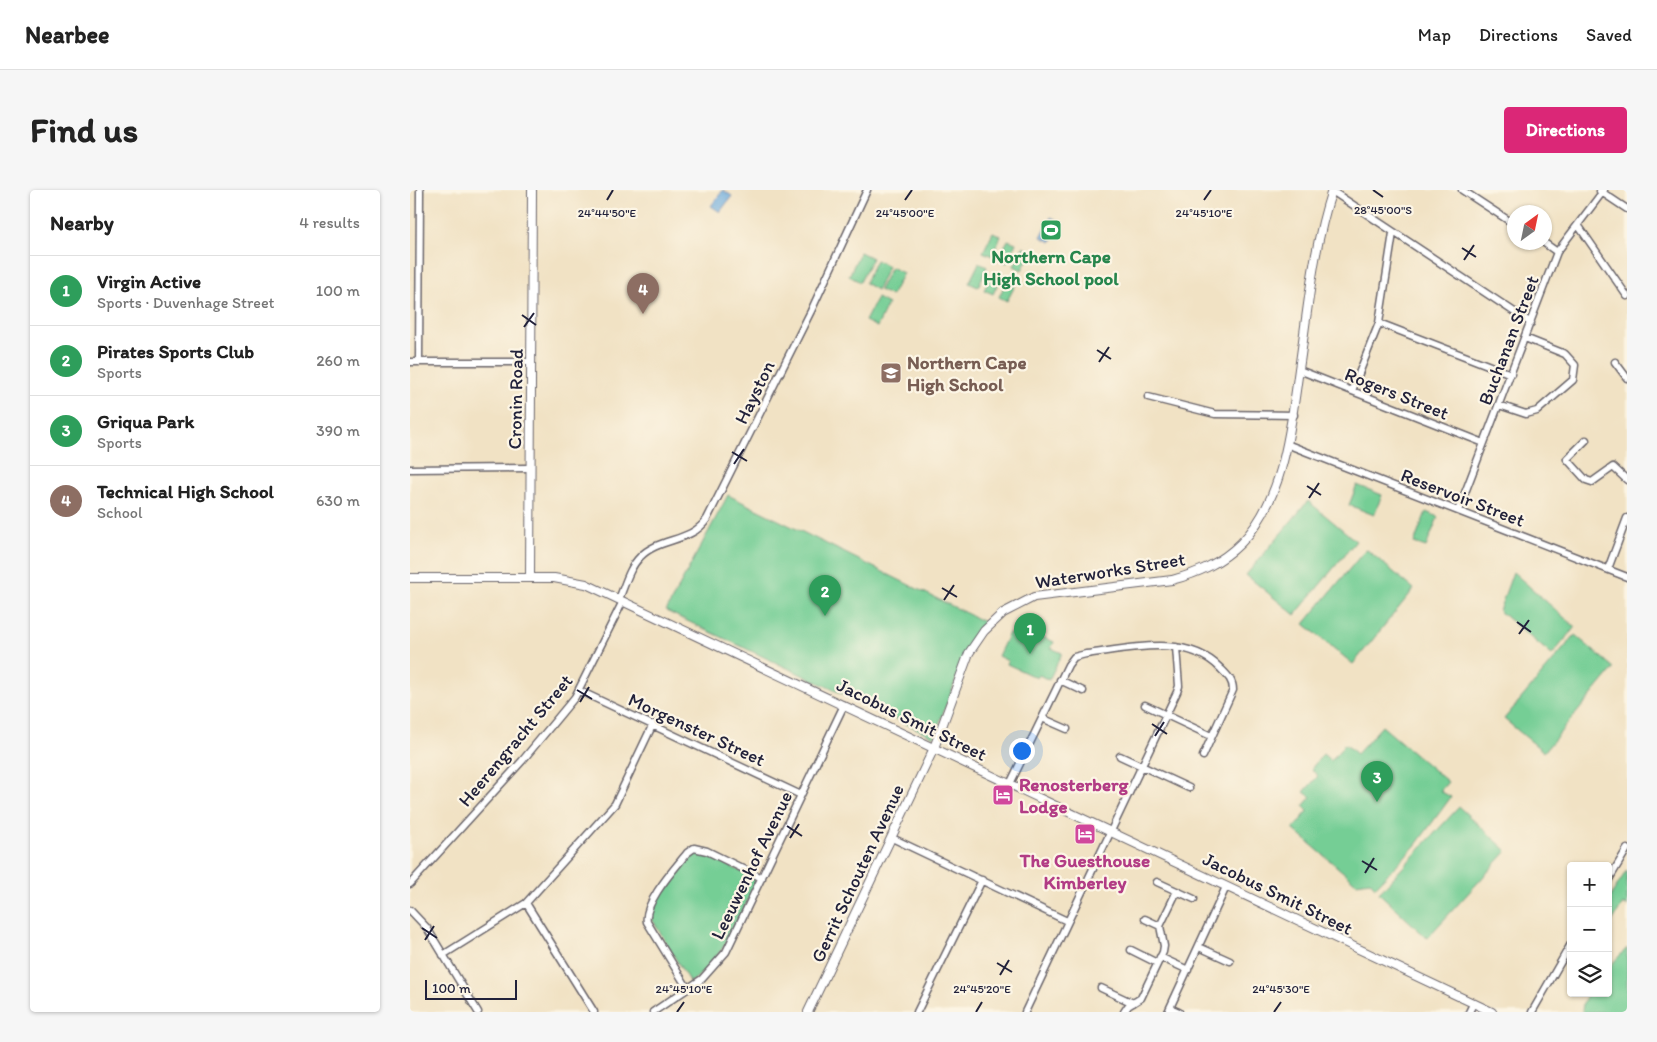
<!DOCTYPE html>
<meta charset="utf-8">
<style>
body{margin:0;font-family:Itim,sans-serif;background:#f6f6f6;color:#222}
.controls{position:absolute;right:15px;bottom:15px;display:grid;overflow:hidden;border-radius:5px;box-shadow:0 1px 4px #0004}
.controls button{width:45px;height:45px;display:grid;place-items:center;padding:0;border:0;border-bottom:1px solid #e0e0e0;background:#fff;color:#222;font:25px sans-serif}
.compass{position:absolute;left:1097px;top:15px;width:45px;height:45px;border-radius:50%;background:#fff;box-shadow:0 1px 4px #0004;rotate:33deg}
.scale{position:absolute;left:15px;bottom:12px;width:92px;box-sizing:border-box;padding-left:5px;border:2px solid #22223b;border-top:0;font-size:14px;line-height:18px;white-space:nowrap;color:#22223b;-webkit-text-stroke:4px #fcf5e5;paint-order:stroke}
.you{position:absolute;left:611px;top:560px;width:18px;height:18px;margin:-12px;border:4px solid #fff;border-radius:50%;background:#1a73e8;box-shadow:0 0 0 8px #1a73e833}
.badge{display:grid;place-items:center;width:32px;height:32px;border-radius:50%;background:#db2777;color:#fff;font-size:16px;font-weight:700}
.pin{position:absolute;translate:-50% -41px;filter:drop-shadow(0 1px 2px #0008)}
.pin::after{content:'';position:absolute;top:26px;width:18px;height:15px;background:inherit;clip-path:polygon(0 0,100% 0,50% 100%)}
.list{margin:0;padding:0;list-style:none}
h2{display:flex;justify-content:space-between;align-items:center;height:65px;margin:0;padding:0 20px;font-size:21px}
h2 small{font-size:16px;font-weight:400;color:#767676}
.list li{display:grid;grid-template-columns:32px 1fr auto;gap:15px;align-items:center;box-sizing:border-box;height:70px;padding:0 20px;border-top:1px solid #e0e0e0}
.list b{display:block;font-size:19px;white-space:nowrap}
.list p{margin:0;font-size:16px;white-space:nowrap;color:#767676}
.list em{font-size:16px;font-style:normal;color:#767676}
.icon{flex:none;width:28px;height:28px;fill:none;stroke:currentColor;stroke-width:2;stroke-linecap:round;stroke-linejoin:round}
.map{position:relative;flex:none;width:1217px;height:822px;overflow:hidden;border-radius:5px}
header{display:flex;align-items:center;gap:30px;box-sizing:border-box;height:70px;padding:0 25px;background:#fff;border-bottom:1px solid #e0e0e0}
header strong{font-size:24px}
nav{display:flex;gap:28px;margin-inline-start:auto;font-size:18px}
.intro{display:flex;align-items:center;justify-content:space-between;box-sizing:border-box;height:120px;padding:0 30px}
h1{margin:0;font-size:35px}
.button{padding:12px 22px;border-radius:5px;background:#db2777;color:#fff;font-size:18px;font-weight:700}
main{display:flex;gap:30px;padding:0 30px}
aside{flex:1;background:#fff;border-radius:5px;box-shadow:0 1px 4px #0004}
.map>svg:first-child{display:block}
.green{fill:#74ce95;stroke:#4b7868}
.water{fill:#68a8db;stroke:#45658b}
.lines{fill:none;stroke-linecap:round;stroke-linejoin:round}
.minor-casing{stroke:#6a656b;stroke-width:9}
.tertiary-casing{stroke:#6a656b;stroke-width:10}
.minor{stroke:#fff;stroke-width:6}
.tertiary{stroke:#fff;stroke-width:8}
.ticks{fill:none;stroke:#22223b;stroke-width:2}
.labels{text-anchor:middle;stroke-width:4.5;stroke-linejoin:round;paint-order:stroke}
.leisure-label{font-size:19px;font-weight:bold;fill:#27864d;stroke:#fcf5e5}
.street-label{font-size:19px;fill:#22223b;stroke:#fcf5e5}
.education-label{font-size:19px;font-weight:bold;fill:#785e54;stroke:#fcf5e5;text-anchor:start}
.hotel-label{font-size:19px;font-weight:bold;fill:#b23c85;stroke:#fcf5e5;text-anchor:start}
.ticks-label{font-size:12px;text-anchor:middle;fill:#22223b;stroke:#fcf5e5;stroke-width:4.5;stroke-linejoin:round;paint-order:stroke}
</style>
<header>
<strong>Nearbee</strong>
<nav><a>Map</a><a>Directions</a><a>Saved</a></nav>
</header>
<div class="intro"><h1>Find us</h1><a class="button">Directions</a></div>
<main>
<aside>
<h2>Nearby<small>4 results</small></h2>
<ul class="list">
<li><span class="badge" style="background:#2e9e5b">1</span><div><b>Virgin Active</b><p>Sports · Duvenhage Street</p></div><em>100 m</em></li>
<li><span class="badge" style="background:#2e9e5b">2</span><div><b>Pirates Sports Club</b><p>Sports</p></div><em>260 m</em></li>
<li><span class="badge" style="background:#2e9e5b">3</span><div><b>Griqua Park</b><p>Sports</p></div><em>390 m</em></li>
<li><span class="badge" style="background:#8d6e63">4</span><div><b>Technical High School</b><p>School</p></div><em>630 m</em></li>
</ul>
</aside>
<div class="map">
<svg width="1217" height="822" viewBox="0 0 1217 822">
<rect width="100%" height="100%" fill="#fcf5e5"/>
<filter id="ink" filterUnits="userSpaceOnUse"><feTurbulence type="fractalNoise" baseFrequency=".02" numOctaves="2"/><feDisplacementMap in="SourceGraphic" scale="10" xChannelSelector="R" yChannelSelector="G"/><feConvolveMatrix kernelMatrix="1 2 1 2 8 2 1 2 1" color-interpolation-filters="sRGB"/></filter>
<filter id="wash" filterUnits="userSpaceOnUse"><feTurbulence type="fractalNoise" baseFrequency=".0096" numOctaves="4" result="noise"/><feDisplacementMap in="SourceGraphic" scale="20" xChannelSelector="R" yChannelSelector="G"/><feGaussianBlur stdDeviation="1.12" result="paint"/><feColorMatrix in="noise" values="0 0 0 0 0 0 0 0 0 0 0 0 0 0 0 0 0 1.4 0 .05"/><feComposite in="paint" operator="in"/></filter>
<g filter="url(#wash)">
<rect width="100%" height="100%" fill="#f1e2c4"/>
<path class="green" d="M583 42 591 46 582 66 573 62Z
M598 50 606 53 597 73 588 69Z
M613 57 622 61 612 80 604 76Z
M450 62 462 68 450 92 439 86Z
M466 70 478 76 467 100 455 93Z
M569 73 577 77 568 97 559 93Z
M481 77 493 83 481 106 469 100Z
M584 81 592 85 583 104 574 100Z
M598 88 607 92 597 111 589 107Z
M467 108 478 114 467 137 455 131Z
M947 295 972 305 964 325 939 315Z
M318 305 574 432 552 474 524 547 256 421Z
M898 311 946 351 885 425 836 385Z
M1016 322 1028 327 1016 357 1004 353Z
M956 359 1004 399 943 474 894 434Z
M1103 382 1165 437 1142 465 1089 421Z
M615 439 644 452 641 458 652 463 639 490 629 485 627 488 597 474 598 471 588 466 599 443 610 448Z
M1165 445 1204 478 1134 562 1094 529Z
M972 536 1038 592 1030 601 1041 607 1005 656 965 697 960 691 946 693 883 639 898 621 893 616 901 607 894 602 908 586 901 579 913 564 921 571 935 554 947 564Z
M1049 617 1097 661 1017 748 969 703Z
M289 662 343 687 346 693C328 731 314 768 280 793L239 724 246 709 278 666Z
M1217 680V716L1213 714 1198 738V710Z
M1217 758V822H1172L1173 813 1178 803H1198V778Z"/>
<path class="water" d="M313 0 322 6 310 22 301 16Z
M641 27 651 32 641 52 631 47Z"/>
</g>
<g filter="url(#ink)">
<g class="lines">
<g class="minor-casing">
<path id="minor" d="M1052 0 1104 34
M922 1 1121 133
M1190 1 1217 19
M1168 35 1217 106
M1133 52 1147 62
M969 133 1101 184
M0 172H121
M9 172 10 0
M1205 172 1217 188
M889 180 1074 253
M942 201 969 133 983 43
M738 207 805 224 884 225
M1089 215 1116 224 1127 221 1163 190 1165 175 1155 164 1115 148
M1176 250 1157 269 1176 290 1182 292 1203 277 1217 290
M879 255 1217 387
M0 279 120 278
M1048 321 1147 62 1194 0
M1198 379 1217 328
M209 409C215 395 219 378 230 367 249 347 281 353 297 329L401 121 457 0
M650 490 673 501
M170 501 391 605
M735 515 801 546
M632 528 657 539
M710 566 779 598
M600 594 658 475 664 467 676 464C718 459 776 443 810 478 817 485 823 490 823 500L793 566
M482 648 657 731
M1198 691 1217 659
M747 692 784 709
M0 694 112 571 165 507 213 411
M116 713 184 822
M0 720 17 738 68 822
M735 729 750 736
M789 757 820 771
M721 760 747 773
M33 765 116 713 205 614 243 534
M750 767 778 780
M691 798 723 813
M278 799 237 732C233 713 265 678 277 663L284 658 297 661 352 688
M760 818 769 822
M243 822 292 789 316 762 434 515
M507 822 572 690
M615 822 767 502 769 496 766 457
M714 822 718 816 731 808 753 762 754 756 750 736 767 701
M758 822 816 697
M1059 822 1063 814
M1122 822 1161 754"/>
</g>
<g class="tertiary-casing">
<path id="tertiary" d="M0 388H144L176 394 1082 822
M120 388 122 0
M398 822 524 558 559 463 574 441 593 423 624 407 762 390C788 383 811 373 831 353 874 310 881 236 889 179 898 119 903 58 922 0"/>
</g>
<use href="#minor" class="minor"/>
<use href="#tertiary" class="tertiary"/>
</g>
</g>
<path class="ticks" d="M963 0 973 7M197 10 203 0M495 10 502 0M794 10 801 0M1052 58 1066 67M1054 70 1064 55M112 125 126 135M114 137 124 123M687 160 701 169M689 172 699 157M322 262 337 271M324 274 334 259M897 296 911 305M899 308 909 293M532 398 547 407M534 410 544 395M1107 432 1121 442M1109 444 1119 430M167 500 182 509M170 512 179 497M742 534 757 544M745 546 754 532M377 636 392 646M380 648 389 634M952 671 967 680M955 683 964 668M12 738 27 748M15 750 24 736M587 773 602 782M590 785 599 770M267 822 274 812M566 822 572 812M864 822 871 812"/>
<defs>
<g id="stadium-square" transform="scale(1.125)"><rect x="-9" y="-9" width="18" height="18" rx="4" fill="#2e9e5b" stroke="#fcf5e5"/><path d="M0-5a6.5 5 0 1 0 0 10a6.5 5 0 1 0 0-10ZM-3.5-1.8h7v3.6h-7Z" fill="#fff"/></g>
<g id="school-square" transform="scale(1.125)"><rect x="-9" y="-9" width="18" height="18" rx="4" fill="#8d6e63" stroke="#fcf5e5"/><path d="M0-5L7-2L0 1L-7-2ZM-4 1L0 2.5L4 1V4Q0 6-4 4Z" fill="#fff"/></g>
<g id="hotel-square" transform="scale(1.125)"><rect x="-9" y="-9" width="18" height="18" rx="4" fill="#d1479c" stroke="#fcf5e5"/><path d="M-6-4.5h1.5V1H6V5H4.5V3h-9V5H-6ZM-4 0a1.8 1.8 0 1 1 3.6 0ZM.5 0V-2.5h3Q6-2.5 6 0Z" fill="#fff"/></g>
</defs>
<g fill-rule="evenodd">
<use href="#stadium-square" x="641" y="40"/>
<use href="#school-square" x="481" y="183"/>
<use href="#hotel-square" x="593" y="605"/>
<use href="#hotel-square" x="675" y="644"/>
</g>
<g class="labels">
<g class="leisure-label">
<text x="641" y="73">Northern Cape<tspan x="641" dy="22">High School pool</tspan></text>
</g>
<g class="street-label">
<text transform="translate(1098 150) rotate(-69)" y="7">Buchanan Street</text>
<text transform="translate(344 202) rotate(-64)" y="7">Hayston</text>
<text transform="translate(987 203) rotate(22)" y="7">Rogers Street</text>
<text transform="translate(105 209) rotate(-89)" y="7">Cronin Road</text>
<text transform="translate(1053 307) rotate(21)" y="7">Reservoir Street</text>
<text transform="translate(700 380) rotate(-9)" y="7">Waterworks Street</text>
<text transform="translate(502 529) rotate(26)" y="7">Jacobus Smit Street</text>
<text transform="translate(287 539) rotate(25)" y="7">Morgenster Street</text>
<text transform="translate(105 550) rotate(-50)" y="7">Heerengracht Street</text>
<text transform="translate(341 675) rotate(-64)" y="7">Leeuwenhof Avenue</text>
<text transform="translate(447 683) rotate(-65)" y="7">Gerrit Schouten Avenue</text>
<text transform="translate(868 703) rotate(26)" y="7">Jacobus Smit Street</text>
</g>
<g class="education-label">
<text x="497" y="179">Northern Cape<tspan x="497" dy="22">High School</tspan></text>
</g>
<g class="hotel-label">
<text x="609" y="601">Renosterberg<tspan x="609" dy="22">Lodge</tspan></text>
<text x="675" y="677" text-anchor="middle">The Guesthouse<tspan x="675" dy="22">Kimberley</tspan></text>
</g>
</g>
<g class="ticks-label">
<text x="973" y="24">28°45'00"S</text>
<text x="197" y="27">24°44'50"E</text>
<text x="495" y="27">24°45'00"E</text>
<text x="794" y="27">24°45'10"E</text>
<text x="274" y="803">24°45'10"E</text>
<text x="572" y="803">24°45'20"E</text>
<text x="871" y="803">24°45'30"E</text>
</g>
</svg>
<div class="controls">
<button>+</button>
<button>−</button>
<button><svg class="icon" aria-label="layers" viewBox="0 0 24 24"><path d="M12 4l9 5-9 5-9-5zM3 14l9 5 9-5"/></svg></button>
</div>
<svg class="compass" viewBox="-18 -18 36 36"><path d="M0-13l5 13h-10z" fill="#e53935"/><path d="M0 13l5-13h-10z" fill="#767676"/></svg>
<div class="scale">100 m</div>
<div class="you"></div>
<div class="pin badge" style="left:620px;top:464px;background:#2e9e5b">1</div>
<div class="pin badge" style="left:415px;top:426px;background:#2e9e5b">2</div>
<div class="pin badge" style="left:967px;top:612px;background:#2e9e5b">3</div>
<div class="pin badge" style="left:233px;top:124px;background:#8d6e63">4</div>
</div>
</main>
